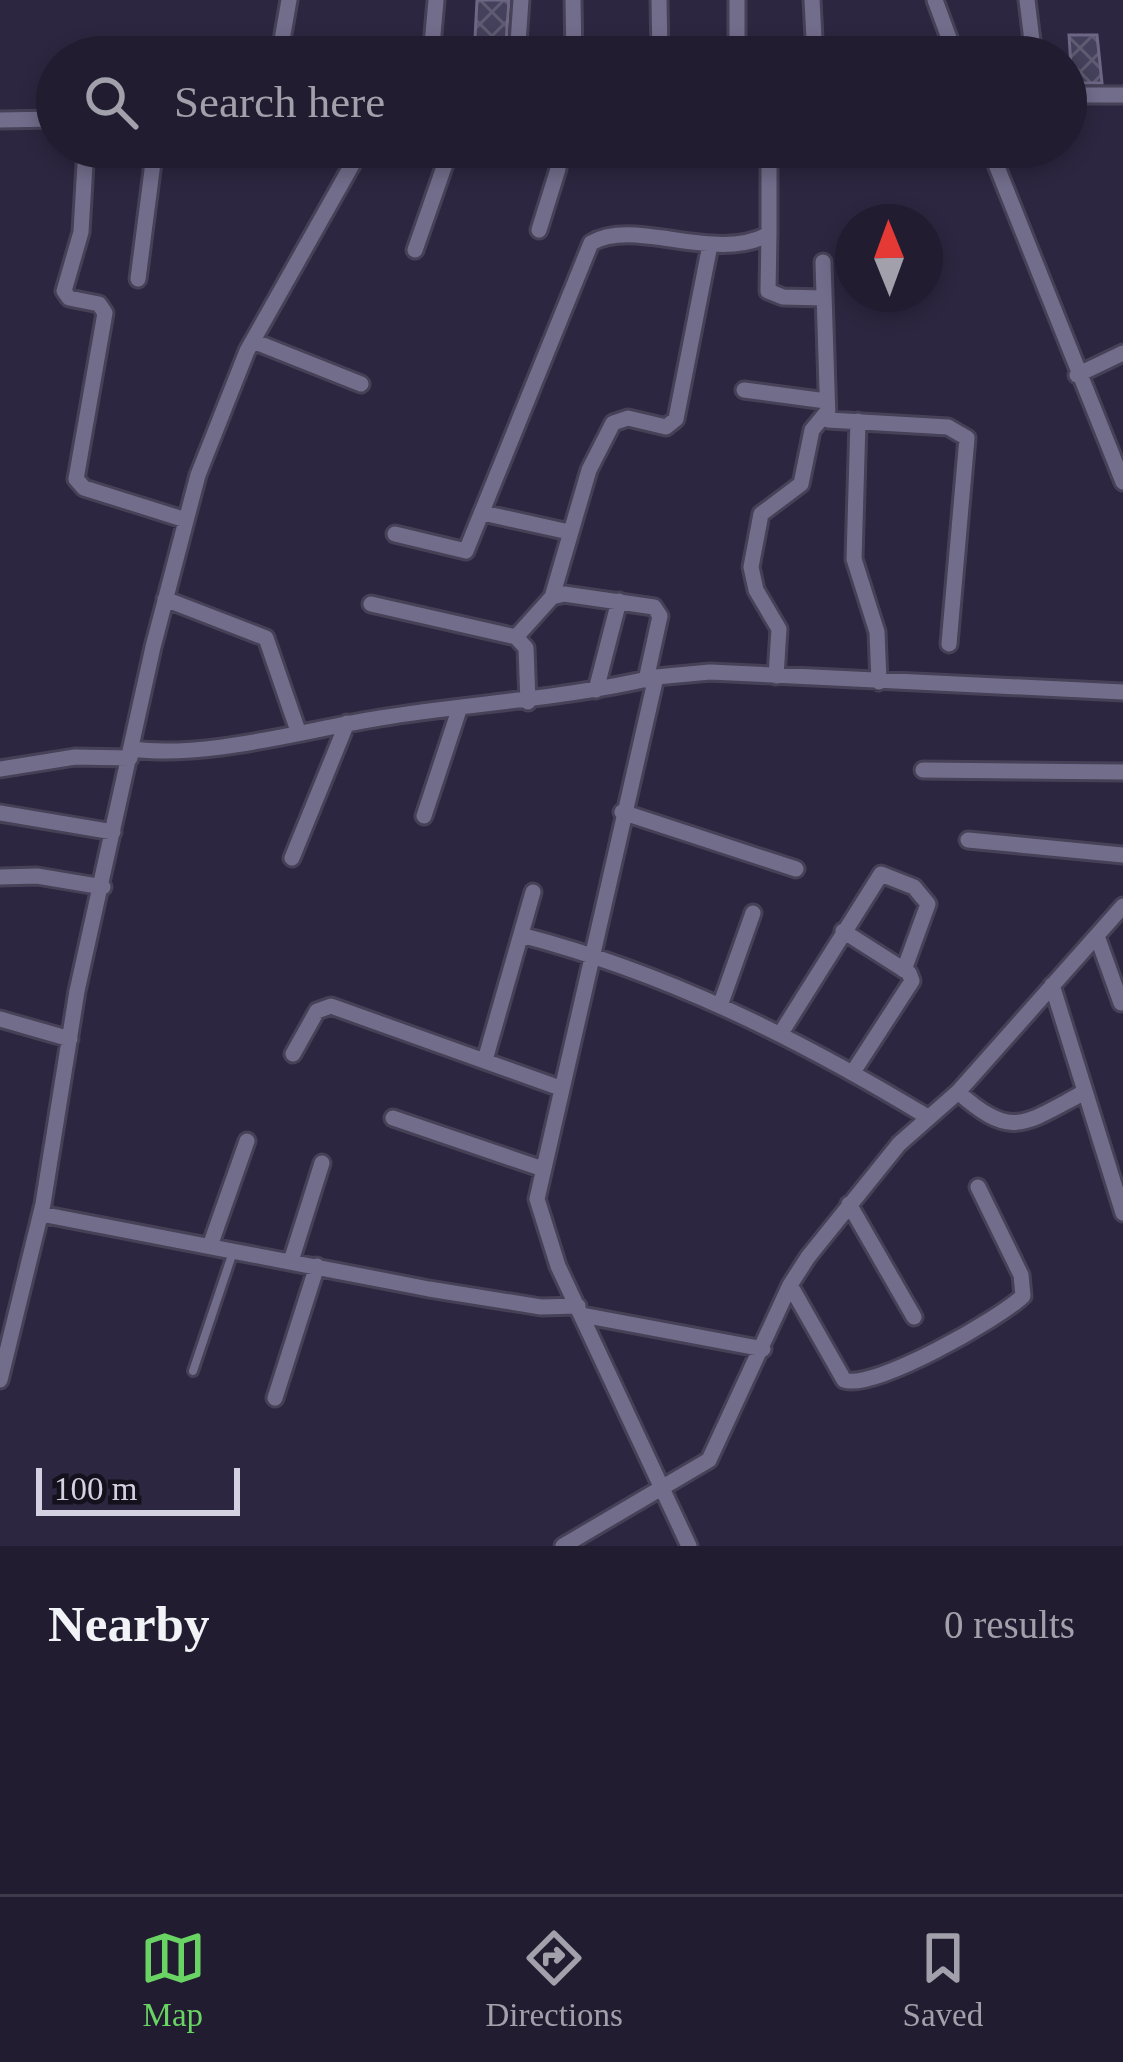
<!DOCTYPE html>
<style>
body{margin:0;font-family:Georgia,serif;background:#2d293c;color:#f1f3f6}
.compass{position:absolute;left:835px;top:204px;width:108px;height:108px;border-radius:50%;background:#211c30;box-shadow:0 6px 18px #0003;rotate:359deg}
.scale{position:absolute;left:36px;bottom:30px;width:204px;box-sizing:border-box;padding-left:12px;border:6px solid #d4d1e2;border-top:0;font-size:33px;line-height:42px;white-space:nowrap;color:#d4d1e2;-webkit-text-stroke:9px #14111d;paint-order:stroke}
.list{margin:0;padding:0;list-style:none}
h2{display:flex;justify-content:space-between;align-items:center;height:156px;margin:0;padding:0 48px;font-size:51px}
h2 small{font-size:39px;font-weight:400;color:#a2a1ab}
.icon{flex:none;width:66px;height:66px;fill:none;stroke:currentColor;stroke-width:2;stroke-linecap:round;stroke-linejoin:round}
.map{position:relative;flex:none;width:1123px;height:1546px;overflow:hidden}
.search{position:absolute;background:#211c30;box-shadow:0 6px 18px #0003;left:36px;right:36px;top:36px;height:132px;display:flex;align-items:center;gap:30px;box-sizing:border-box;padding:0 42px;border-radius:66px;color:#a2a1ab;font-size:45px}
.sheet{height:348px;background:#211c30}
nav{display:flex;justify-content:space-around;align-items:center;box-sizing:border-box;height:168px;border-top:3px solid #3e3a4c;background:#211c30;font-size:33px;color:#a2a1ab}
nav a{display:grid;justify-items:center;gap:6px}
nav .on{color:#69d464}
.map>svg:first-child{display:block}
.building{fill:url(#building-cross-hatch);stroke:#6d6785;stroke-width:3}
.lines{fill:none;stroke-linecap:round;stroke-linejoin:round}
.lane-casing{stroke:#464157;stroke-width:14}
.street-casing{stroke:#464157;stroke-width:21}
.lane{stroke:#726d8b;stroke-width:8}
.street{stroke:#726d8b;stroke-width:15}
</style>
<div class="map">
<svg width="1123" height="1546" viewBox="0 0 1123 1546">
<defs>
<pattern id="building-cross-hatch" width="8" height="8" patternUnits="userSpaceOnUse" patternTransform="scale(3)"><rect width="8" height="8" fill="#45405b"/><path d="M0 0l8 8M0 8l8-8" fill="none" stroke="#5f5b72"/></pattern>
</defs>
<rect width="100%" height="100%" fill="#2c2640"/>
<path class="building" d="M477 0H509L505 57H474Z
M1069 35H1097L1102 83H1072Z"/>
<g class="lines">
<g class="lane-casing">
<path id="lane" d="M193 1371 233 1252"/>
</g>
<g class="street-casing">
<path id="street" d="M573 0 574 57
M659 0 660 57
M812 0 815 57
M935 0 956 57
M1027 0 1034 57
M279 57 289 0
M431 57 436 0
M517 57 521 0
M737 57V0
M1066 95H1123
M0 120 57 119
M86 147 81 232 64 291 69 298 99 304 105 313 76 479 84 488 186 520
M989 147 1123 482
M539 230 558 169 557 147
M769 234 768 291 783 297 823 298
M415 250 451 147
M823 262 828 420 948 427 967 438 949 644
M138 279 155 147
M253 341 361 384
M1077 375 1123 353
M744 390 826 401
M858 421 854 559 877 632 879 682
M483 513 569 532
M395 534 466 551 591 243C635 217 715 264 769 234V147
M552 597 589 470 613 423 628 418 666 427 676 419 710 245
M165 599 266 638 298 731
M371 604 516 637 526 648 528 702
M516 637 552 597 564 594 654 607 660 616 646 680
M776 676 779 629 756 590 751 567 761 514 801 484 812 430 826 413
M596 690 619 601
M132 749C207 759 304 730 380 718 472 703 564 699 656 677
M0 769 75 757 130 758
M923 770 1123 772
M622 812 796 869
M0 813 113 832
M424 816 459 710
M968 840 1123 855
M292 858 347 723
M0 877 37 876 103 887
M843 931 909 973 912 981 853 1072
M521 935C667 973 797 1038 926 1116
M1097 936 1121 1003
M1052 985 1123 1213
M721 1003 753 913
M0 1019 70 1039
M781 1033 881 874 914 887 928 904 904 970
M293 1054 317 1011 331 1006 560 1088
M485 1060 533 892
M958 1092C1012 1140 1024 1124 1083 1093
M393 1118 540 1168
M849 1204 914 1317
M41 1214 429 1289 541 1307 578 1306
M210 1246 247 1141
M291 1261 322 1163
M790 1285 844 1380C873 1391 999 1319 1023 1296L1021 1275 978 1187
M582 1315 763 1349
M0 1380 43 1204 77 991 153 647 198 475 247 351 362 147
M275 1398 317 1266
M563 1546 709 1460 790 1285 808 1257 899 1144 958 1092 1123 906
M689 1546 558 1266 537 1199 656 677 710 672 1123 692"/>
</g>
<use href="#lane" class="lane"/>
<use href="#street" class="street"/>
</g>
</svg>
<svg class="compass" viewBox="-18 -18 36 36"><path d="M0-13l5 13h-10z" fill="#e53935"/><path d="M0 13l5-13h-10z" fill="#a2a1ab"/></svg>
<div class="scale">100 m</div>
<div class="search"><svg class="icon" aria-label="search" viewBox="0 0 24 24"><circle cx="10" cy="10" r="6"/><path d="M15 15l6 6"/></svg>Search here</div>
</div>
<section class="sheet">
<h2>Nearby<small>0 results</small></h2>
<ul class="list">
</ul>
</section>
<nav>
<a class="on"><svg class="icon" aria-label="map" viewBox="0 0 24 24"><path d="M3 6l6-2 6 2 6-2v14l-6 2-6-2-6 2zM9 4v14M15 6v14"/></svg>Map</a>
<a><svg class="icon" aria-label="directions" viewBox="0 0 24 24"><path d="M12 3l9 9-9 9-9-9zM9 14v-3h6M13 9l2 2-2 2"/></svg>Directions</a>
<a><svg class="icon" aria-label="saved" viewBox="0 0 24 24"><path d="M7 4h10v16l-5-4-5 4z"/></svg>Saved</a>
</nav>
